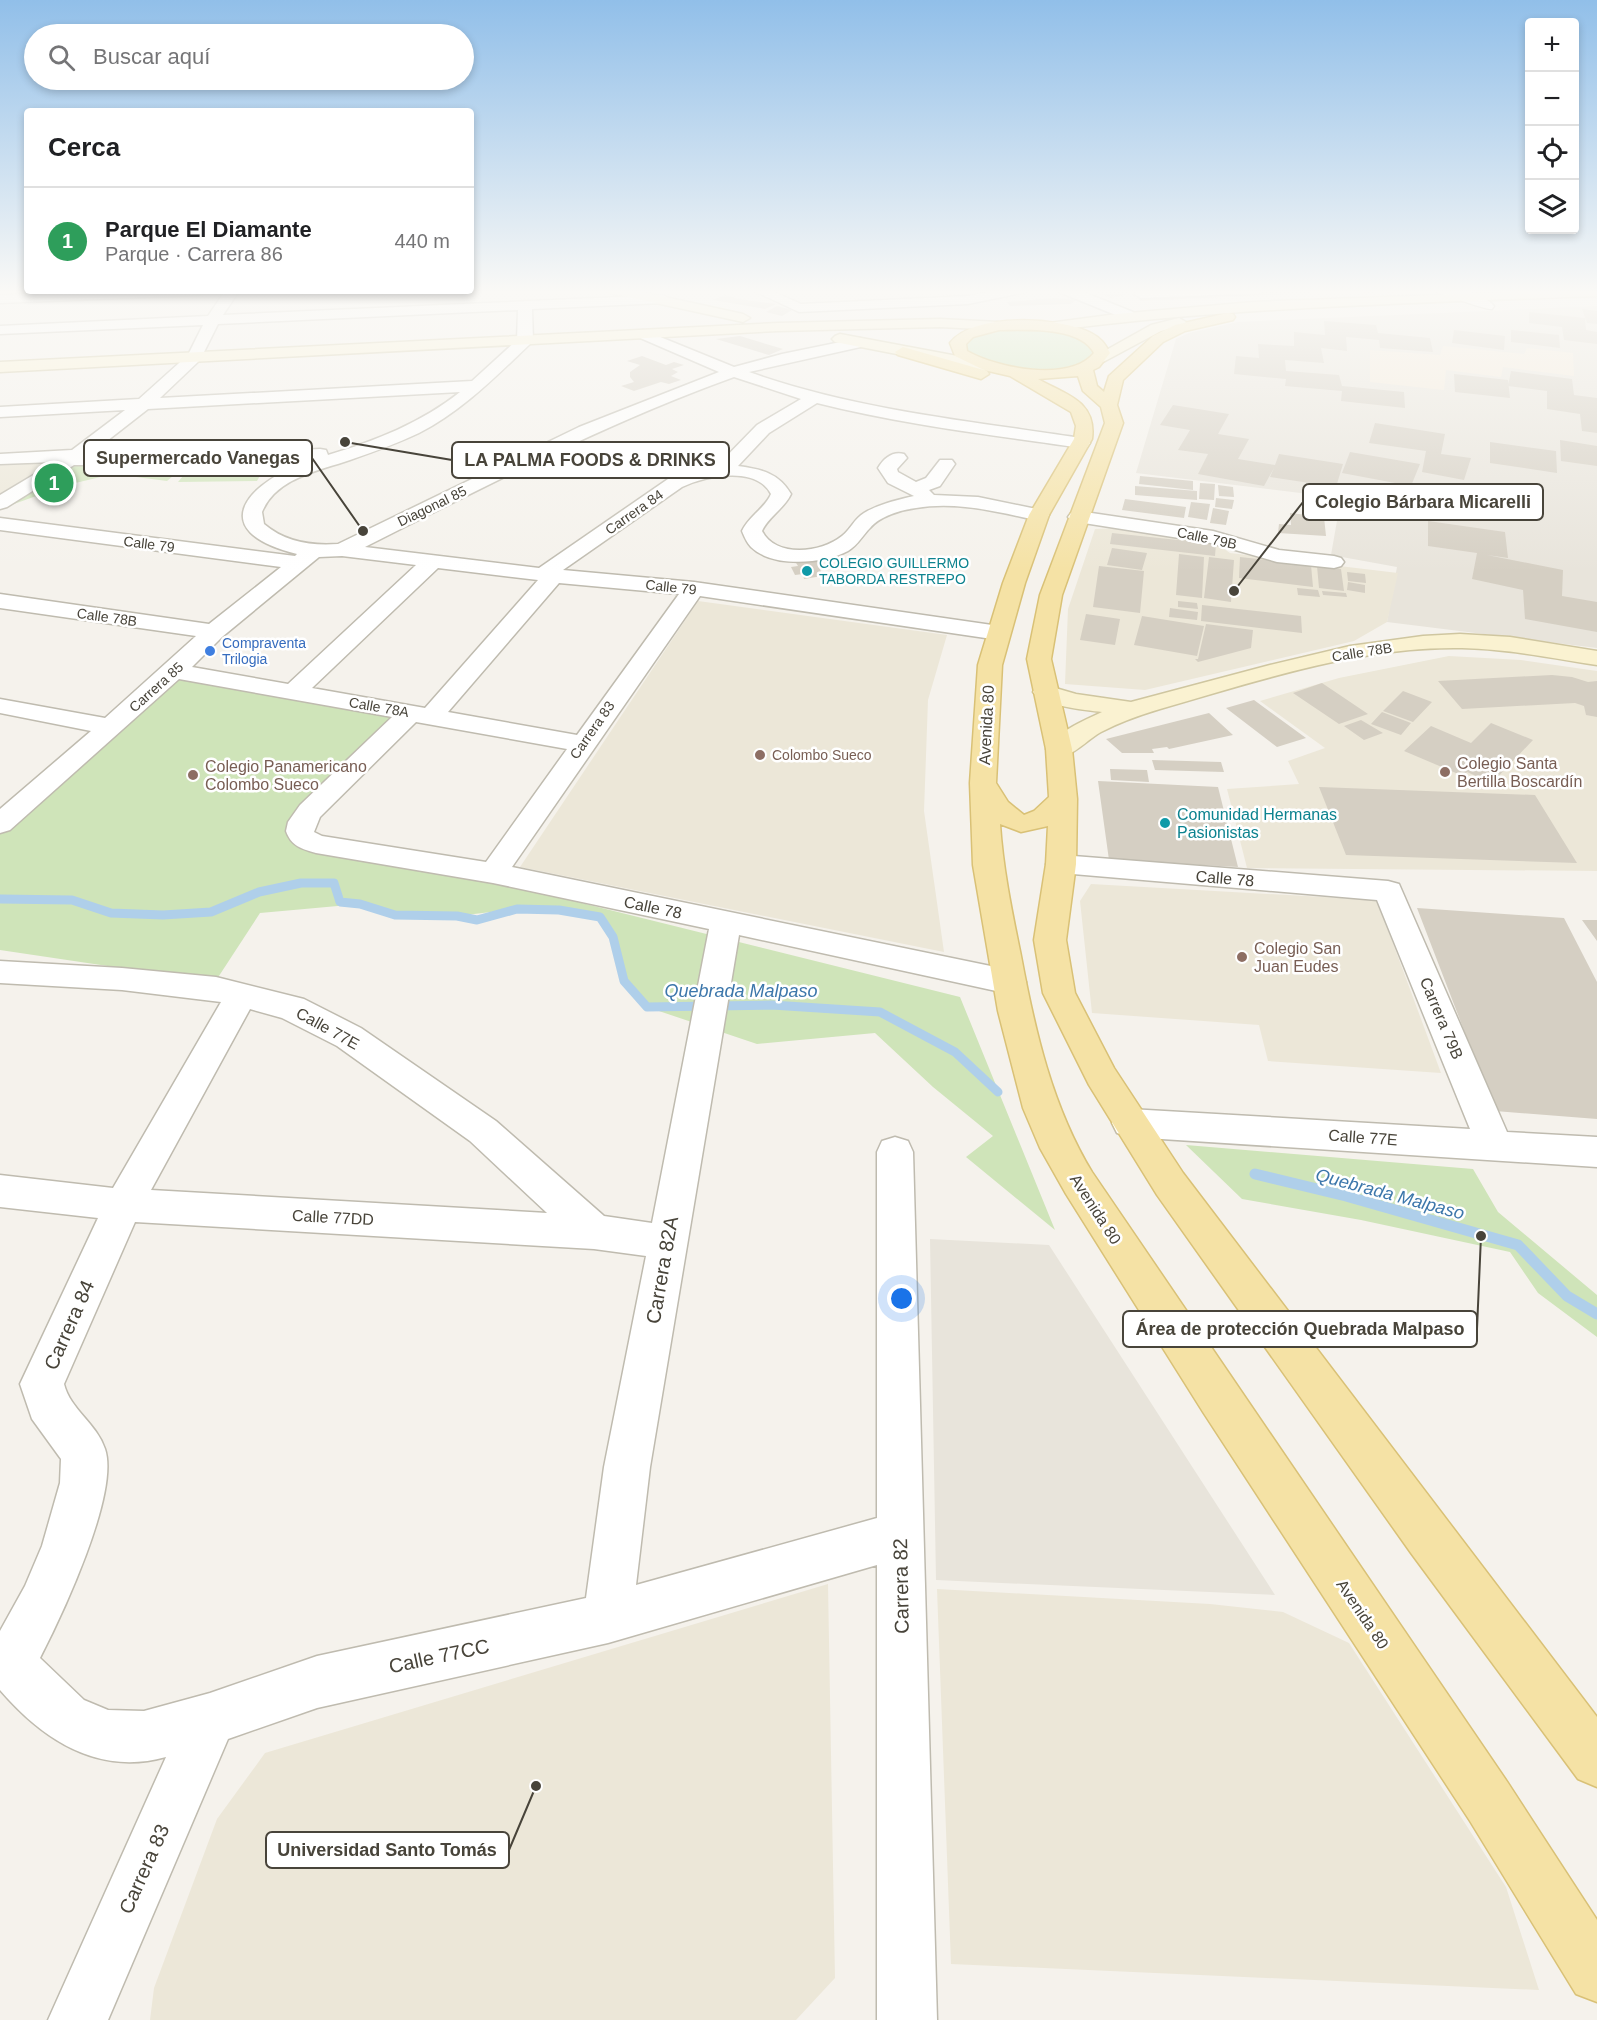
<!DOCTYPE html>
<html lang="es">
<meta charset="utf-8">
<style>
body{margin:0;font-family:Arial,sans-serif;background:#f2f2f2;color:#202124}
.controls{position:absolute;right:18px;top:18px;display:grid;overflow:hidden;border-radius:6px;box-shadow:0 3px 9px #0003}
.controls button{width:54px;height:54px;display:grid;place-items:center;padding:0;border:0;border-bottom:2px solid #e0e0e0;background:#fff;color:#202124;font:30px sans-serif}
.you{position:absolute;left:902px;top:1299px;width:21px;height:21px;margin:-15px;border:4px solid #fff;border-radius:50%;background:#1a73e8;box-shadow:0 0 0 9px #1a73e833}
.badge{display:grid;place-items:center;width:39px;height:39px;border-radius:50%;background:#111827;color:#fff;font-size:20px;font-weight:700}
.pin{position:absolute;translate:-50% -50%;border:3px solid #fff;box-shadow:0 2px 6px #0006}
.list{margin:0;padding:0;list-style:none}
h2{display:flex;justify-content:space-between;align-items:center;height:78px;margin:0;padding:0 24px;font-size:26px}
h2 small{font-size:20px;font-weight:400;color:#757577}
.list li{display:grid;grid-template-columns:39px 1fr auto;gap:18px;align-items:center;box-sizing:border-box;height:108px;padding:0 24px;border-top:2px solid #e0e0e0}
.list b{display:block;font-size:22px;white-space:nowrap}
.list p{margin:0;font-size:20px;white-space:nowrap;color:#757577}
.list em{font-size:20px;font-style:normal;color:#757577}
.icon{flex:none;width:33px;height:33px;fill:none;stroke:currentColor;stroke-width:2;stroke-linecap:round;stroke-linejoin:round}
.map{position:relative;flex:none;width:1597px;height:2020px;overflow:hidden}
.search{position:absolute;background:#fff;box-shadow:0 3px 9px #0003;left:24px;top:24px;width:450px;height:66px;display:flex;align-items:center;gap:15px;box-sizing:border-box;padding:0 21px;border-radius:33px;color:#757577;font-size:22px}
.panel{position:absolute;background:#fff;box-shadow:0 3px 9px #0003;left:24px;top:108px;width:450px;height:186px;border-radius:6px}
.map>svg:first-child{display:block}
.residential{fill:#e8e4db}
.commercial{fill:#f4eada}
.education{fill:#ece7d8}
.green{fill:#cfe4b9}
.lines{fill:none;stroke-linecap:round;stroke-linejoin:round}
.stream-far1{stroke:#afcfea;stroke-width:9}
.stream{stroke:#afcfea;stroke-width:11}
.building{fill:#d5cfc3}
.street-casing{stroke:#bfbbaf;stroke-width:3}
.secondary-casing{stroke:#cfc6a0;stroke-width:3}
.primary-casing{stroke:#d9c176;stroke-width:3}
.street{fill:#fff;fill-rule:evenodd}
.secondary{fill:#faf2d1;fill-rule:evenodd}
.primary{fill:#f5e2a5;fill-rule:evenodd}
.culture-dot{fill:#0f9aa8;stroke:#fff;stroke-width:2}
.shop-dot{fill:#3f7fe0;stroke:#fff;stroke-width:2}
.education-dot{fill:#8d6e63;stroke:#fff;stroke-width:2}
.labels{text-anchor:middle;stroke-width:5;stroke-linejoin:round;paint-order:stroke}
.far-street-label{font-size:14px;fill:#48443a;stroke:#fff}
.far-culture-label{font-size:14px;fill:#0d838f;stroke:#fff;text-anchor:start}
.far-shop-label{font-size:14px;fill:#366cbe;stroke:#fff;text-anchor:start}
.far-education-label{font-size:14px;fill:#785e54;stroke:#fff;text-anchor:start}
.street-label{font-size:16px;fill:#48443a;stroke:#fff}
.education-label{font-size:16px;fill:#785e54;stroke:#fff;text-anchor:start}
.culture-label{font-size:16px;fill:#0d838f;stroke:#fff;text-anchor:start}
.water-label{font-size:18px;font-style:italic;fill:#3d77ab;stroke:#fff}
.near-street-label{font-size:20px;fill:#48443a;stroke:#fff}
.leader{fill:none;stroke:#48443a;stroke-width:2}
.callout-dot{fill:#48443a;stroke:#fff;stroke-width:2}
.callout{fill:#fff;stroke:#48443a;stroke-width:2}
.callout-label{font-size:18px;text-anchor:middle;font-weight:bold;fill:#48443a}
</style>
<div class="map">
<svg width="1597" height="2020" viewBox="0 0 1597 2020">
<rect width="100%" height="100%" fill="#f5f2ec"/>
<path class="residential" d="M1452 289H1597V290L1477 295Z
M1597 306V648L1387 622 1397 567 1331 555 1341 498 1136 473 1176 339 1189 333 1238 322Z
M930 1239 1049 1245 1275 1595 936 1580Z"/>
<path class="commercial" d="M1443 346 1524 354 1527 348 1573 353 1574 376 1503 367 1501 377 1446 370 1444 390 1370 382V350L1440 355Z"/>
<path class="education" d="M50 463 0 494V465Z
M1117 528 1220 546 1230 553 1398 573 1387 622 1354 641 1145 690 1065 684 1068 609 1095 529Z
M698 601 947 635 928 700 924 811 944 952 520 867Z
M1449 656 1521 660 1597 671V871L1247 868 1227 789 1299 784 1288 761 1325 748 1260 701 1339 678Z
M1091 884 1377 900 1441 1073 1268 1061 1259 1025 1092 1013 1080 901Z
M828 1584 835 1978 796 2020H150L154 1988 217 1819 265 1753Z
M937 1589 1210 1604 1283 1612 1349 1643 1506 1887 1539 1990 951 1964Z"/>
<path class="green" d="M1009 328C1037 329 1066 328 1090 346L1092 353C1074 380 983 374 966 347 972 331 993 330 1009 328Z
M70 460H192L167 481 113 474 67 485 0 509V503Z
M268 461 257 481 178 482 193 464Z
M172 671 410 715 300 833 960 997 1055 1230 966 1157 993 1136 933 1087 875 1033 757 1044 647 1007 624 981 613 937 600 917 559 910 517 909 457 916 395 915 360 904 260 913 215 982 0 950V817Z
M1186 1145 1473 1169 1498 1212 1597 1295V1337L1538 1293 1510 1252 1361 1220 1242 1199Z"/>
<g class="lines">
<path class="stream-far1" d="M0 899 72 900 111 913 163 915 211 912 259 892 301 883H334L340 902 360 904 395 915 457 916 477 920 517 909 559 910 600 917 613 937 624 981 647 1007 772 1005 880 1012 955 1052 998 1092"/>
<path class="stream" d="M1255 1174 1346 1196 1518 1245 1567 1296 1597 1314"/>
</g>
<path class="building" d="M1088 289H1120L1132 293 1111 298Z
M1307 289 1311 293 1140 301 1138 296Z
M1357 289H1391L1394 293 1376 292 1374 289 1376 294 1358 292Z
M725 295 739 299 776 304 765 309 713 300Z
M1055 298 1076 300 1071 304 1010 306 1007 302Z
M777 306 792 310 782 316 766 312Z
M1582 309 1597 311V324L1587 323Z
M1529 312 1585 318 1586 330 1597 332V344L1564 340 1562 327 1529 323Z
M1324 321 1376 325 1378 333 1430 338 1433 352 1380 348 1379 340 1346 337 1347 351 1321 348 1324 363 1285 360 1286 371 1339 375 1342 386 1404 392 1405 408 1341 401 1342 391 1285 386 1286 379 1234 374 1236 356 1259 358 1258 344 1294 346V332L1325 335Z
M1454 330 1505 336 1504 350 1452 343Z
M1511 330 1559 335 1560 348 1511 342Z
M740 336 783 349 769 355 716 339Z
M642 356 666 365 674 362 684 365 672 369 678 372 671 376 681 380 669 384 661 382 634 391 621 386 634 382 630 377V372L640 365 627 361Z
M1511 371 1572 379 1574 395 1597 398V433L1582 431 1580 414 1547 409V391L1508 386Z
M1454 374 1508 380 1510 398 1455 392Z
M1173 405 1229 414 1218 434 1249 439 1238 459 1275 465 1279 454 1343 464 1336 487 1270 477 1274 468 1264 486 1198 474 1208 454 1178 450 1190 430 1160 425Z
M1375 423 1445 434 1441 454 1471 458 1464 480 1422 472 1426 451 1369 443Z
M1560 440 1597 446V466L1561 461Z
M1490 442 1556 451 1557 473 1490 463Z
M1350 452 1420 464 1411 486 1342 473Z
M1140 476 1193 481V490L1139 484Z
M1200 483 1215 484 1214 500 1199 499Z
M1218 485 1233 487 1234 497 1219 496Z
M1135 486 1197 491V500L1135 495Z
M1216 498 1234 500 1232 509 1215 507Z
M1125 499 1186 507 1184 518 1122 510Z
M1191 502 1210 504 1207 520 1188 517Z
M1213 508 1229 511 1226 525 1210 523Z
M1290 513 1324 517 1326 536 1278 533 1279 524 1291 525Z
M1428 521 1505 532 1508 558 1487 555 1563 570 1562 596 1597 602V632L1525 619 1523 590 1472 579 1477 553 1428 546Z
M1112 533 1216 544 1215 556 1110 544Z
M1112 548 1147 553 1142 570 1107 565Z
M1179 554 1204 557 1202 598 1176 595Z
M817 557 822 576 804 579 803 574 795 575 791 567 798 566 793 558Z
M1209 557 1234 560 1231 602 1204 598Z
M1240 557 1311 565 1313 587 1239 578Z
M1099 566 1144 571 1140 613 1093 607Z
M1317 566 1341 569 1344 591 1319 588Z
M1347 572 1365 574 1366 583 1348 581Z
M1348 582 1365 585V593L1347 590Z
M1297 588 1318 590 1320 597 1298 595Z
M1322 591 1346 593 1347 597 1323 595Z
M1178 601 1197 603 1198 609 1178 607Z
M1202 605 1301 616 1302 633 1201 621Z
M1170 608 1198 612 1197 620 1169 617Z
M1086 614 1120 619 1115 645 1080 640Z
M1142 616 1204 626 1197 656 1134 645Z
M1206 624 1253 630 1251 648 1198 662 1195 659H1198Z
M1552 675 1572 677 1588 682 1597 681V717L1586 715 1584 706 1575 703 1462 709 1438 681Z
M1322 683 1368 714 1339 724 1293 693Z
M1403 691 1432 702 1413 722 1383 711Z
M1254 700 1306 738 1277 747 1226 708Z
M1382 712 1411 723 1401 735 1371 724Z
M1209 713 1233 735 1169 749 1167 747 1152 749 1154 753H1122L1106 739Z
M1361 720 1383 733 1364 740 1344 726Z
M1491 723 1533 740 1492 783 1467 772 1463 776 1404 751 1431 726 1471 743Z
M1152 760 1221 762 1224 772 1155 770Z
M1110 769 1147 770 1149 782 1111 780Z
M1098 781 1218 787 1238 867 1109 860Z
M1319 787 1535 795 1577 863 1346 855Z
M1417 908 1564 918 1597 982V1119L1495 1111Z
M1582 920H1597V941Z"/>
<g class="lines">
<g class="street-casing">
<path id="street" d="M750 289H768L801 304 968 296 1002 289H1028L1026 292 968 304 799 312Z
M1057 289H1076L1133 312 1135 315 1133 318H1123L1059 292Z
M1165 289H1268L1261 293 1141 298 1134 294 1141 290Z
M1434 289C1454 288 1480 290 1494 306L1492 309C1486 310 1446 295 1436 292Z
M96 291H206L199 295 0 303V295Z
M225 291H239L223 315 663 295 670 299 663 303 532 309 533 341 530 344C495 377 462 411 419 433 396 444 373 452 350 460 318 471 276 478 262 512L264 524C285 542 311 546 338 544L579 427 719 372 638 337 636 334 638 331 643 330 734 367 782 354 860 338 865 340 868 343 865 346 749 372C856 410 969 421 1081 438L1087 439 1090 443 1087 447 1081 448C993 435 904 425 817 403L769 433 738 466C761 469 779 473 791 494 784 509 768 517 762 531 776 558 821 553 842 536 851 529 854 519 864 513 879 504 897 500 914 496L888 483 878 468C884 458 893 451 904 454L907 458 897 469 898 472 916 482 926 478 940 460H952L955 464 940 486 929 490 934 495 978 497 1046 511 1049 515 1046 519 1039 521C999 512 957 501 916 508 901 510 880 516 870 528 862 536 858 545 848 551 824 564 772 568 751 547 747 543 744 536 742 531 749 516 765 508 771 494 756 465 705 476 682 487L563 570 694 582 999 626 1007 628 1010 633 1007 638 999 640 700 596 512 867 1010 970 1021 974 1026 982 1021 990 1010 994 739 935 650 1467 636 1585 877 1518V1152L882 1141 895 1137 908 1141 913 1152 937 2020H877V1565L608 1643 317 1708 228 1739 108 2020H48L166 1757C98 1776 43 1740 0 1690V1631L25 1586 42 1546 60 1483 61 1459 32 1419 20 1384 98 1218 0 1207V1175L113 1188 221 1002 122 990 0 983V961L122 968 216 977 304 999 361 1028 496 1121 604 1216 652 1223 709 929 493 883 316 853C302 849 291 846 286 831L288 822 300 805 392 717 179 679 10 830 0 833V809L91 731 0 713V699L105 718 196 636 0 608V594L209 624 281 567 0 530V518L295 556 297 554C202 531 248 480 313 460L192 465H74L7 507 0 509V495L55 462 0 464V454L72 450 125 410 0 417V407L139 399 188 355 203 325 0 334V326L208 316ZM518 310 517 340 472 381 160 398 200 360 218 324ZM734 377 801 399 757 425 718 465 690 469 668 479 539 568 365 547C486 486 606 423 734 377ZM460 392C421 423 375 441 328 455L326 450 320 449 192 455H89L148 409ZM342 556 416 565 288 684 192 667 222 637 319 557ZM438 568 538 580 425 708 312 688ZM559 583 679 594 577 735 448 712ZM416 722 567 749 486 862 322 836 314 832 320 817ZM250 1009 282 1018 337 1046 470 1141 547 1213 151 1190ZM135 1222 594 1249 646 1256 604 1467 586 1598 317 1656 210 1693 144 1711 108 1710 84 1700 40 1658C61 1617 120 1493 105 1449 97 1424 70 1409 64 1384Z
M1078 511 1213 531 1279 550 1334 556 1341 558 1344 562 1341 566 1334 568 1277 562 1211 543 1071 521 1068 517 1071 513Z
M1061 855 1388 881 1399 884 1507 1132 1597 1137V1167L1130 1137 1117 1133 1112 1123 1117 1113 1130 1109 1470 1129 1377 900 1061 873 1051 871 1046 864 1051 857Z"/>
</g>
<g class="secondary-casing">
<path id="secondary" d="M603 289H628L743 314 750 318 743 322 610 293Z
M1597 289V296C1414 303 1231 307 1049 331L1042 327 1049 323 1117 314 1253 302Z
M1179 318 1186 322 1184 325 1161 331 1105 361 1100 363 1092 358 1151 325Z
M940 319 999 322 1006 326 999 330 940 327 778 331 0 372V362L778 323Z
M840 334 984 361 992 366 984 371 835 342 832 339 835 336Z
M1460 634 1510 637 1597 651V665C1552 658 1508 649 1462 648 1360 646 1257 681 1160 709 1140 715 1120 722 1101 732 1090 738 1079 750 1067 755 1061 757 1056 756 1050 755L1046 749C1058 731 1083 721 1102 712 1084 710 1043 706 1033 692L1036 687 1045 685 1076 694 1131 702 1270 665 1350 646 1423 636Z"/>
</g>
<g class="primary-casing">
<path id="primary" d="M1228 313 1233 314 1235 317 1233 320 1185 331 1163 342 1123 380 1117 405 1123 423 1062 595 1051 659 1072 749 1077 799 1076 864 1066 940 1075 993 1114 1068 1183 1173 1597 1717V1787L1578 1779 1411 1553 1157 1195 1089 1085 1043 993 1034 940 1046 864 1048 826 1021 832 1000 824C1003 869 1012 912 1021 956 1035 1031 1052 1106 1092 1172L1508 1783 1597 1920V2002L1576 1994 1470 1821 1203 1412 1066 1194 1040 1148 1023 1108 998 1011 973 865 970 783 978 665 1003 583 1029 515 1074 439 1076 426 1071 412 1010 376 984 370 955 356 950 343C974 312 1060 317 1091 333 1101 338 1105 344 1110 353L1099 367 1093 370 1097 386 1104 392 1109 376 1153 336 1175 325ZM999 330C1025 330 1080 326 1094 353 1070 383 996 368 967 351L966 344 973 337ZM1078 376 1083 391 1101 407 1105 423 1040 595 1027 659 1046 749 1049 797 1034 811 1024 815 1008 802 996 783 1002 665 1025 583 1049 515 1092 439C1097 401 1066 395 1038 379Z
M903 347 987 371 989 374 981 379 898 355 895 352Z"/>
</g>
<use href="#street" class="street"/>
<use href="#secondary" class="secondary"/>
<use href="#primary" class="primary"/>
</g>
<linearGradient id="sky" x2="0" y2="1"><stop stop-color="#91bfe9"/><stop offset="0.51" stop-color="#faf9f6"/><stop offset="1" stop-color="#faf9f6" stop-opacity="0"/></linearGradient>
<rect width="1597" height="572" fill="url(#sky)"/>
<g class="culture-dot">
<circle cx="807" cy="571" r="6"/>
<circle cx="1165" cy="823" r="6"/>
</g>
<circle class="shop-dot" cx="210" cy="651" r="6"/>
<g class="education-dot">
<circle cx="760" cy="755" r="6"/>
<circle cx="1445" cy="772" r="6"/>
<circle cx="193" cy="775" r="6"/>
<circle cx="1242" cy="957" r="6"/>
</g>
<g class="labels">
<g class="far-street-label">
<text transform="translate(432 506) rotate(-26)" y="5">Diagonal 85</text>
<text transform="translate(634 512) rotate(-35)" y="5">Carrera 84</text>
<text transform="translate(1207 538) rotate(12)" y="5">Calle 79B</text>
<text transform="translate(149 544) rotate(7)" y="5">Calle 79</text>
<text transform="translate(671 587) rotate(6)" y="5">Calle 79</text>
<text transform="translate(107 617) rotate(8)" y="5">Calle 78B</text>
<text transform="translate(1362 652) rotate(-9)" y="5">Calle 78B</text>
<text transform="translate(156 687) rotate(-42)" y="5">Carrera 85</text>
<text transform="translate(379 707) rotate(10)" y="5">Calle 78A</text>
<text transform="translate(592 730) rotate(-55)" y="5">Carrera 83</text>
</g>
<g class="far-culture-label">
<text x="819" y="568">COLEGIO GUILLERMO<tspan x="819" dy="16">TABORDA RESTREPO</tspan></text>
</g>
<g class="far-shop-label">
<text x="222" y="648">Compraventa<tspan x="222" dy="16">Trilogia</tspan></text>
</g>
<g class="far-education-label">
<text x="772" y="760">Colombo Sueco</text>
</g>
<g class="street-label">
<text transform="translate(986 725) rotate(-87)" y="6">Avenida 80</text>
<text transform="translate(1225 878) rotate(5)" y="6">Calle 78</text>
<text transform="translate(653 907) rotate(12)" y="6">Calle 78</text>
<text transform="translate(1442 1018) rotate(67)" y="6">Carrera 79B</text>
<text transform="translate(328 1028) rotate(29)" y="6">Calle 77E</text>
<text transform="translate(1363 1137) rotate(4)" y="6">Calle 77E</text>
<text transform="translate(1096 1209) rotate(57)" y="6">Avenida 80</text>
<text transform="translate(333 1217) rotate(3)" y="6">Calle 77DD</text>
<text transform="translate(1363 1614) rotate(56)" y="6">Avenida 80</text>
</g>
<g class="education-label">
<text x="1457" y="769">Colegio Santa<tspan x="1457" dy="18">Bertilla Boscardín</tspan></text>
<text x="205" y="772">Colegio Panamericano<tspan x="205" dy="18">Colombo Sueco</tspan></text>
<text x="1254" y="954">Colegio San<tspan x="1254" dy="18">Juan Eudes</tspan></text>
</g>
<g class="culture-label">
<text x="1177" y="820">Comunidad Hermanas<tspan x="1177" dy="18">Pasionistas</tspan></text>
</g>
<g class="water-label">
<text x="741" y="997">Quebrada Malpaso</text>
<text transform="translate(1390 1194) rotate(15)" y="6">Quebrada Malpaso</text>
</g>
<g class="near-street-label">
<text transform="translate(662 1270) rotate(-80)" y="7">Carrera 82A</text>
<text transform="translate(69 1325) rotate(-66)" y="7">Carrera 84</text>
<text transform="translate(901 1586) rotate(-91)" y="7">Carrera 82</text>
<text transform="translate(439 1656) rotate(-12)" y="7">Calle 77CC</text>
<text transform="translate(144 1869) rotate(-66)" y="7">Carrera 83</text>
</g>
</g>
<path class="leader" d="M363 531L312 458M345 442L452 460M1234 591L1303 502M1481 1236L1477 1329M536 1786L509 1850"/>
<g class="callout-dot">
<circle cx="363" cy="531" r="6"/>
<circle cx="345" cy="442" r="6"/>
<circle cx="1234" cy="591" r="6"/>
<circle cx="1481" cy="1236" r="6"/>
<circle cx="536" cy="1786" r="6"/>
</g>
<g class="callout">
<rect x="84" y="440" width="228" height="36" rx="6"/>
<rect x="452" y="442" width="277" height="36" rx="6"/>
<rect x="1303" y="484" width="240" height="36" rx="6"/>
<rect x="1123" y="1311" width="354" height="36" rx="6"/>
<rect x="266" y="1832" width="243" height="36" rx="6"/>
</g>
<g class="callout-label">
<text x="198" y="464">Supermercado Vanegas</text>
<text x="590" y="466">LA PALMA FOODS &amp; DRINKS</text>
<text x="1423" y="508">Colegio Bárbara Micarelli</text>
<text x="1300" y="1335">Área de protección Quebrada Malpaso</text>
<text x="387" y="1856">Universidad Santo Tomás</text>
</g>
</svg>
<div class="controls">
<button>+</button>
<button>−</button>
<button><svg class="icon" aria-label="locate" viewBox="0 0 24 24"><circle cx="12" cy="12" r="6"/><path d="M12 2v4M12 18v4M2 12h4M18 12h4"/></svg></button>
<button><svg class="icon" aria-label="layers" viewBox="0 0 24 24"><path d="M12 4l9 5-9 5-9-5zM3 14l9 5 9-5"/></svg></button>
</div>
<div class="you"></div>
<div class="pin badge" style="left:54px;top:483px;background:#2e9e5b">1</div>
<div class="search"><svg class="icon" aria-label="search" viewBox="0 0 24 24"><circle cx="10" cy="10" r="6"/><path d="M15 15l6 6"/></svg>Buscar aquí</div>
<section class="panel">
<h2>Cerca<small></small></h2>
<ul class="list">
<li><span class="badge" style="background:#2e9e5b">1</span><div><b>Parque El Diamante</b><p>Parque · Carrera 86</p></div><em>440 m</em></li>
</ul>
</section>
</div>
